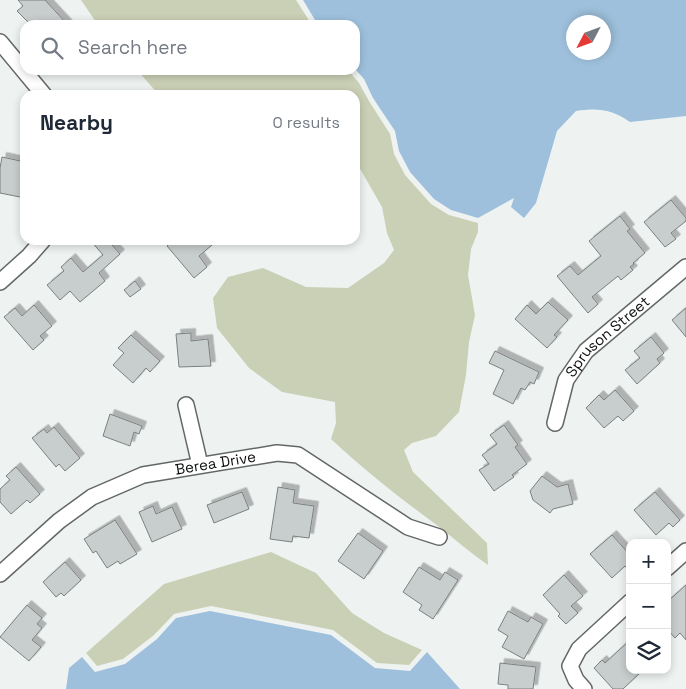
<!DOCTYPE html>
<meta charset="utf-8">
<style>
body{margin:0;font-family:"Space Grotesk",sans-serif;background:#f2f2f3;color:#1f2937}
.controls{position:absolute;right:15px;bottom:15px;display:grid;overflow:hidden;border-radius:10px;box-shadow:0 2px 8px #0003}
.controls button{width:45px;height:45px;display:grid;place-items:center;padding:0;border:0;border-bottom:1px solid #e0e1e3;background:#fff;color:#1f2937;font:25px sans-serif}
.compass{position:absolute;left:566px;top:15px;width:45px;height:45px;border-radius:50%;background:#fff;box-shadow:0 2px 8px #0003;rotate:229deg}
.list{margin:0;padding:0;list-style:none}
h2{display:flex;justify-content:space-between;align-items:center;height:65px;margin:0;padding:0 20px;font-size:21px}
h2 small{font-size:16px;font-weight:400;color:#747a83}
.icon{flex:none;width:28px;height:28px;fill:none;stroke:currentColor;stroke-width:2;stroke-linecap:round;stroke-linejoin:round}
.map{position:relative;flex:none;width:686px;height:689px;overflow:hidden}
.search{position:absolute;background:#fff;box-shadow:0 2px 8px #0003;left:20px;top:20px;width:340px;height:55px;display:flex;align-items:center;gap:12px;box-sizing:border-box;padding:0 18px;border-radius:15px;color:#747a83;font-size:19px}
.panel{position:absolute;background:#fff;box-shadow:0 2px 8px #0003;left:20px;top:90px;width:340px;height:155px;border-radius:15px}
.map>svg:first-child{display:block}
.green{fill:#cad0b5}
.water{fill:#9ec0dc;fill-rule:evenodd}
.building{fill:#c8cdce;stroke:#7b8081;filter:url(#shadow)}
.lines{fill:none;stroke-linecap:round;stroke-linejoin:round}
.minor-casing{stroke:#636867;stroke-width:18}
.minor{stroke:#fff;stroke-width:15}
.labels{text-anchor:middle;stroke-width:4.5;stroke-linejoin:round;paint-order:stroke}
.street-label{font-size:15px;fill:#0d0f0f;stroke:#fff}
</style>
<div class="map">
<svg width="686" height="689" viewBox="0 0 686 689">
<defs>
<filter id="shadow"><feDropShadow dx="4.5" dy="-4.5" stdDeviation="0" flood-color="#0004"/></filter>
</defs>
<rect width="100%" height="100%" fill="#eef3f2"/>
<path class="green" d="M81 0H296L312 25H98Z
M137 70H348L359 83 369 101 390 134 394 154 405 175 431 204 449 215 478 223V232L471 249 468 275 475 315 469 342 466 375 459 412 436 436 412 443 404 450 413 472 487 543 488 565C472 554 457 541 442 529 404 501 366 472 331 439L336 423 335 402 282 392 249 368 217 328 213 298 228 277 263 268 306 287 348 288 384 263 394 250 387 233 382 207 355 160V95H159Z
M271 552 316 573 352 613 384 633 422 650 409 665 377 663 333 630 211 606 174 614 154 635 123 659 97 666 86 653 164 584Z"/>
<path class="water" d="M303 0H686V116L630 122C611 109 598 108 576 111L557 131 536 203 524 218 511 207 514 198 478 218 451 210 434 199 410 172 399 151 395 131 373 98 364 79 355 69V25H318ZM574 22H604V52H574Z
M210 611 331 635 375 668 410 671 427 652 460 689H66L69 668 82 657 95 672 125 664 157 639 176 618Z"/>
<path class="building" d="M18 0H45L68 25H31L17 11 23 6Z
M2 157 25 162 23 180H25V198L0 193V168Z
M671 200 686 218V221L671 233 676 239 665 247 644 222Z
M620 216 630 229 627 231 645 253 633 263 634 264 630 267 633 270 621 280 618 276 592 297 598 304 588 313 557 276 570 266 578 275 601 256 589 241Z
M90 240H119L112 245 120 254 99 273 105 281 80 302 70 291 60 300 47 285 64 271 61 267 71 258 83 272 103 255Z
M174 240H207L212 245 199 256 207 267 194 278 167 246Z
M135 281 141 289 130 297 124 290Z
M548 302 568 320 554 335 557 337 547 348 515 319 527 305 536 314Z
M34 305 52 326 40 336 44 340 33 350 4 317 15 308 22 316Z
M686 308V337L672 320Z
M191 333V341L208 339 211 366 179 367 176 334Z
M131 335 160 361 150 372 146 368 133 383 113 365 124 353 118 348Z
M651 337 664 353 657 359 660 363 637 384 625 370 640 358 634 351Z
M495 351 539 372 534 384 530 382 525 390 521 388 513 404 493 394 504 370 489 363Z
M615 390 634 411 623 421 618 416 604 428 586 408 599 395 604 400Z
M110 414 142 426 139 434 134 432 130 446 103 436Z
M504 425 518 445 515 447 527 464 512 475 514 477 494 491 479 470 489 464 482 455 497 444 490 435Z
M54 427 80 458 65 471 59 464 56 467 32 438 44 429 47 433Z
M16 467 40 494 30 503 27 500 11 514 0 502V489L10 480 6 476Z
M542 476 557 487 568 484 573 504 553 509 550 513 533 500 530 491Z
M278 487 295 490 293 503 314 506 309 538 293 536 292 542 270 539Z
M242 492 249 509 214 523 207 505Z
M655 492 680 520 673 527 669 523 656 535 634 510Z
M153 506 156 514 172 507 182 529 152 542 139 512Z
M115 520 137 554 120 564 118 561 107 568 96 551 93 553 84 539Z
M358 533 383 551 364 579 338 561Z
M612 535 630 555V572L625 566 612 578 590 554Z
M65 562 81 580 64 596 61 593 56 597 43 582Z
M419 567 440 580 445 572 458 580 433 619 419 610 422 605 403 592Z
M564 575 583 596 571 606 578 613 566 624 558 616 560 614 543 595Z
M686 585V640L680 633 675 638 667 629V602Z
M27 605 42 618 37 624 42 628 32 640 41 647 29 661 0 637Z
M508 611 528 622 531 617 543 624 524 659 502 647 508 636 498 630Z
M630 640V670H643L623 689H613L594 668 602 660 605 663Z
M500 663 536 667 533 689H508V685L498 684Z"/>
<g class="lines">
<g class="minor-casing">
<g id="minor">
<path d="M0 42 44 95"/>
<path d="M0 282 29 256 43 240"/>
<path d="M186 405 200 465"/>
<path id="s1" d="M555 423 566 380 586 351 686 267"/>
<path d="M667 568 686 551"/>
<path id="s2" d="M0 574 59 521 92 497 143 475 277 453 298 455 408 527 439 537"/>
<path d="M584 689 576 680 570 666 579 649 630 602"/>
</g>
</g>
<use href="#minor" class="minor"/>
</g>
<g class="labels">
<g class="street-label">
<text dy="5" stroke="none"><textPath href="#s1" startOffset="105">Spruson Street</textPath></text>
<text dy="5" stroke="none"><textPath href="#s2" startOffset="249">Berea Drive</textPath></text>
</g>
</g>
</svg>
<div class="controls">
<button>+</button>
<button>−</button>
<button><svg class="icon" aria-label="layers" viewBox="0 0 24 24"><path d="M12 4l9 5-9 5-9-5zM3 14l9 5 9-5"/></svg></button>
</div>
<svg class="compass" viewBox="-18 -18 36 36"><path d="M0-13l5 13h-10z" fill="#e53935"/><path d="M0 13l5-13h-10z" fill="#747a83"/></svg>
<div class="search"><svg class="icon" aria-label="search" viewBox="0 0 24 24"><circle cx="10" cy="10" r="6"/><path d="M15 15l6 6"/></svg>Search here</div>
<section class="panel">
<h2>Nearby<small>0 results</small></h2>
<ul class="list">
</ul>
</section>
</div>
